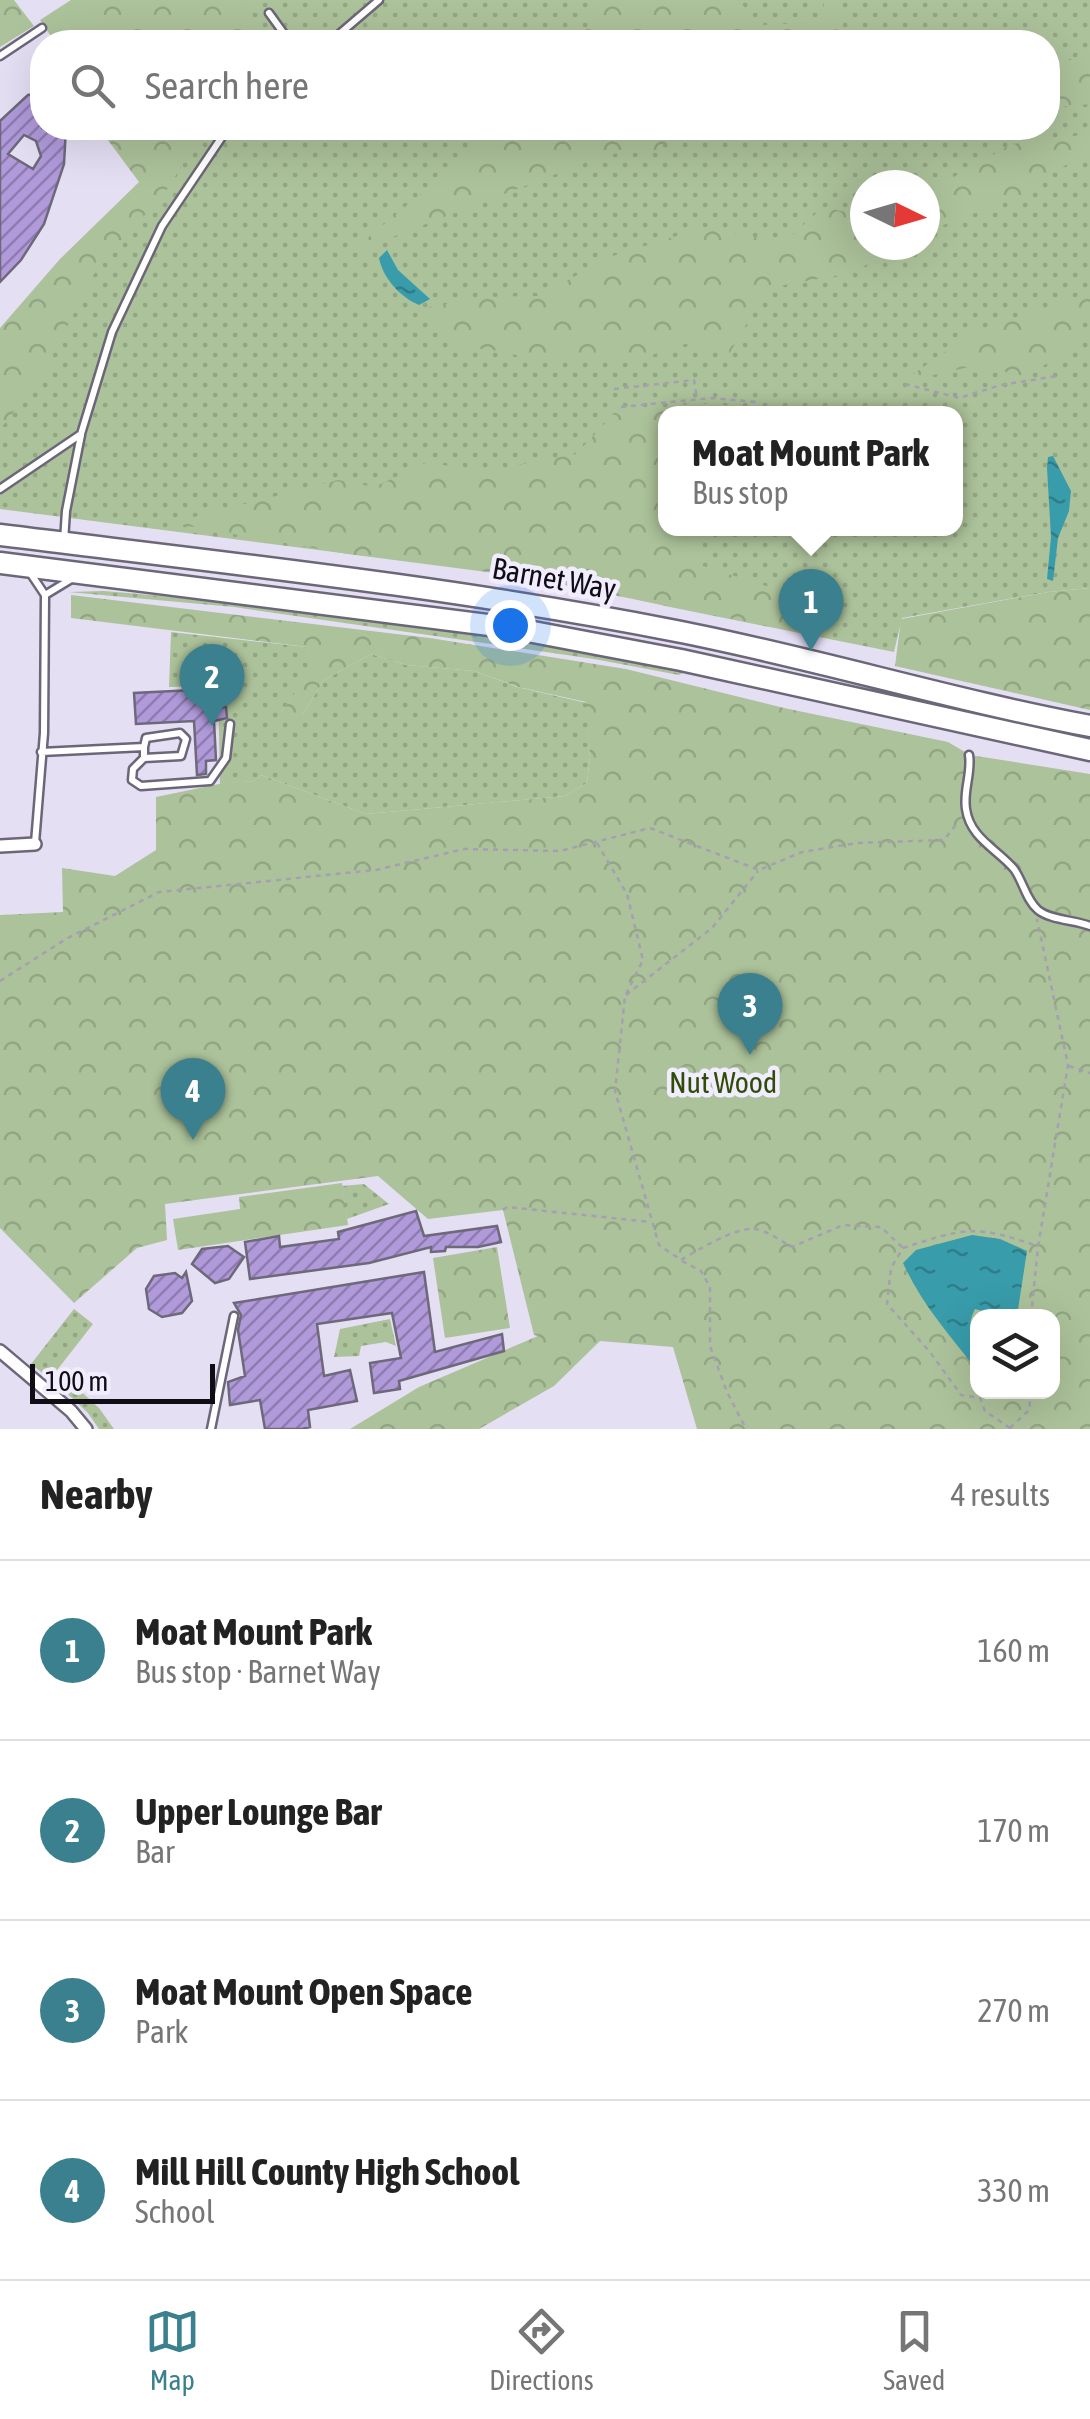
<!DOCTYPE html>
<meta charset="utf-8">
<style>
body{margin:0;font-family:"Asap Condensed",sans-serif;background:#f2f2f2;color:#222}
.controls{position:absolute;right:30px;bottom:30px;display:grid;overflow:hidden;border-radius:20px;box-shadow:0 10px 40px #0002}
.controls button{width:90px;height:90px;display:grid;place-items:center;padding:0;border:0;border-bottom:2px solid #e0e0e0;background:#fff;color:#222;font:50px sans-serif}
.compass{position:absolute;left:850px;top:170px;width:90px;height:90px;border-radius:50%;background:#fff;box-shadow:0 10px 40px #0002;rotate:95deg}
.scale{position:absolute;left:30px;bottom:25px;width:185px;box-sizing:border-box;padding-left:10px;border:5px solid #100d14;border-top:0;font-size:28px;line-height:35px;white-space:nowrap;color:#100d14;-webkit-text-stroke:8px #f2edfe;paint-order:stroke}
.you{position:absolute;left:510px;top:625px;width:35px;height:35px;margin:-25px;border:8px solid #fff;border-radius:50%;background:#1a73e8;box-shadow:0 0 0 15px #1a73e833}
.badge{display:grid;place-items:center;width:65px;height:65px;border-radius:50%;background:#3b808e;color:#fff;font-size:32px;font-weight:700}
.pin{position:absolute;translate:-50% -82px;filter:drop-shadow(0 2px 5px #0008)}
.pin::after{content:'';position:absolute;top:52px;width:35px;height:30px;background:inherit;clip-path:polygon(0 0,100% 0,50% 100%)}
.popup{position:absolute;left:658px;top:406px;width:305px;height:130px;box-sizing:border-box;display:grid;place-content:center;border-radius:20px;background:#fff;filter:drop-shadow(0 2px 8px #0005);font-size:32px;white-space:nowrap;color:#767676}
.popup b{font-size:38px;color:#222}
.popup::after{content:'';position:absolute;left:50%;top:100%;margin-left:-20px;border:20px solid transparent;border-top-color:#fff}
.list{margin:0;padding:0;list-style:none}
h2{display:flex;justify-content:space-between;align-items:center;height:130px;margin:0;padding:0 40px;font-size:42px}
h2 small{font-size:32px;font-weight:400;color:#767676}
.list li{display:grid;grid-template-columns:65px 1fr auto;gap:30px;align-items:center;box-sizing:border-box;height:180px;padding:0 40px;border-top:2px solid #e0e0e0}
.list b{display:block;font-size:38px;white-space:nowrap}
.list p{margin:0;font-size:32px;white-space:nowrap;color:#767676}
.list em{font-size:32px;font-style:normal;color:#767676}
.icon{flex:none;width:55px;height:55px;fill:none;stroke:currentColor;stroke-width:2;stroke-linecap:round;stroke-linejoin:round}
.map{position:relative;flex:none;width:1090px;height:1429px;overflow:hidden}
.search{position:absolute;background:#fff;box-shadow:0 10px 40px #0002;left:30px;right:30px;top:30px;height:110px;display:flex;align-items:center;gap:25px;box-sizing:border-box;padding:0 35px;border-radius:40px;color:#767676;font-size:38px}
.sheet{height:850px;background:#fff}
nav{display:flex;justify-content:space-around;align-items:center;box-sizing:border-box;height:140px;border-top:2px solid #e0e0e0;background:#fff;font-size:28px;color:#767676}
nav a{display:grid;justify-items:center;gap:5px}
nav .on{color:#3b808e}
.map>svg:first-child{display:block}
.grass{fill:url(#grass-dots);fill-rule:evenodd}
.forest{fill:url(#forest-crowns);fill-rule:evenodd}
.pitch{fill:#acc29a}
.water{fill:url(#water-ripples)}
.building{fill:url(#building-hatch);stroke:#6d687a;stroke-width:2.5;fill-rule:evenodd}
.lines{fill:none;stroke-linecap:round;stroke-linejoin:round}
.lane-casing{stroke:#6c6778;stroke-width:11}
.street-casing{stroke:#6c6778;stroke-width:16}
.highway-casing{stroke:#6c6778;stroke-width:25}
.path{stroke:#a5a0b1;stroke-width:2.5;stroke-dasharray:5 5;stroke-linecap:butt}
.lane{stroke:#fff;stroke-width:6}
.street{stroke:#fff;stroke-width:11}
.highway{stroke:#fff;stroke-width:20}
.labels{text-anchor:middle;stroke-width:9;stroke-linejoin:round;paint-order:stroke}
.street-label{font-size:30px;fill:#100d14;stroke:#f2edfe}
.park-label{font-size:30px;fill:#304d08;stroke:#f2edfe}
</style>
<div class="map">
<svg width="1090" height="1429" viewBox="0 0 1090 1429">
<defs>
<pattern id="grass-dots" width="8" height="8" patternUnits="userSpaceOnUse" patternTransform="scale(2.5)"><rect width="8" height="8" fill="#acc29a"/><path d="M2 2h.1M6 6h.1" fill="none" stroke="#93a684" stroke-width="1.8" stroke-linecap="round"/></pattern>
<pattern id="forest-crowns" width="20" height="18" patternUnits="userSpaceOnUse" patternTransform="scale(2.5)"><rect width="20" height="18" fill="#acc29a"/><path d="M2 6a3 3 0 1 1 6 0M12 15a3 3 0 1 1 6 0" fill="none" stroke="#93a684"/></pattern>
<pattern id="water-ripples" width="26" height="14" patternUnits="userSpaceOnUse" patternTransform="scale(2.5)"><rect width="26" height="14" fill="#389caa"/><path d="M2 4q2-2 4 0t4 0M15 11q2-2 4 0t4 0" fill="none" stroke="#2e7e89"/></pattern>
<pattern id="building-hatch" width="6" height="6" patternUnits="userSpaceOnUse" patternTransform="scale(2.5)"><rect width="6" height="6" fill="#b09ada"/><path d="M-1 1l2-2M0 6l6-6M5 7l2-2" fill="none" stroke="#8e7cb0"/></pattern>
</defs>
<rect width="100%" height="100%" fill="#e5dff4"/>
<path class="grass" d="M168 0H1090V588L1048 592 902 618 894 652 670 607 516 572 357 555 0 509V386L150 176 100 128H1048V42H158ZM865 185H925V245H865ZM666 413H956V528H666Z
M104 591C300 607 495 633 687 671L679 675 594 659 234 607 68 592Z
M171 632 307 647 312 671 281 712 302 715 324 680 371 654 406 665 475 671 517 687 587 703 590 757 587 783 565 796 366 814 261 775 254 781 220 784 218 686 169 687Z
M364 1184 389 1204 347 1219 342 1186Z
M74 1309 93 1324 50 1379 31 1364Z
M390 1319 396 1346 386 1342 361 1346 359 1356 334 1357 340 1329Z
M61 1373 99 1408 114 1429H99L88 1413 55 1382Z"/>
<path class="forest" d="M0 0H14L34 26 0 47Z
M84 0H247L254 42H109Z
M596 0H738L761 25 823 22 824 0H839L836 42H582Z
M1080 57 1090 58V104L1048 108V63Z
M99 128H232L197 141 168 188 94 274 40 380 0 429V328L60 259 139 182Z
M501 128H681L655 152 608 154 348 254Z
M1090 134V157L1055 169 1035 190 925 232V185H919L952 178 1012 144Z
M865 203V245H901L852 273 784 285 761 299 728 356 689 343 627 363 571 357 550 364 500 351 456 346 424 308 484 297 539 296 610 257 705 227 784 243 823 207 850 213Z
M1090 292V315L1076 320 1084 339 1020 381 998 367H969L902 382 972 333Z
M696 403 758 408 765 413H666V528L710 529 702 540 703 566 779 590 808 575 822 601 833 639 518 576 348 554 171 523 338 480 374 487 428 462 480 472 576 454 613 415Z
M1090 588V710L895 666 901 619 1048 592Z
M71 595 430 638 626 669 784 708 948 742 970 755 1090 774V1429H697L673 1347 600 1341 554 1386 479 1429H350L419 1387 538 1336 534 1335 503 1210 428 1219 378 1176 165 1204 167 1240 137 1248 74 1303 0 1228V915L63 912 62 868 115 876 156 850V797L224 783 254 781 261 775 366 814 565 796 587 783 590 757 586 702 518 687 475 671 406 665 371 654 324 680 302 715 295 718 281 712 311 671 307 647 71 618ZM978 1316H1052V1392H978Z
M342 1183 348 1225 178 1250 173 1219 240 1209 239 1197Z
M497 1247 510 1328 445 1338 433 1258Z"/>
<path class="pitch" d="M71 0H93L122 42H55L40 20Z"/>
<path class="water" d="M387 250 398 270 430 299 419 305C400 297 383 278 379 258Z
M1053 456 1071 491 1069 511 1058 538 1053 581 1047 579 1051 537 1047 468 1048 457Z
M972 1235 1000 1239 1027 1251 1017 1316H988L986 1312 975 1309C969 1321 968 1330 977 1341V1370C950 1336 921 1303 903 1263L916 1250Z"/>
<path class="building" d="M42 93V128H66L64 164 44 224 21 260 0 282V121L28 95ZM24 135 36 141 41 156 33 169 8 154Z
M213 689 214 708 226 707 227 718 214 721 216 760 206 761V774L197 775 194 721 136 724 134 693Z
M416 1211 424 1236 497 1226 501 1242 478 1247H446L445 1251 431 1252V1247L369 1263 250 1279 245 1242 279 1236 280 1247 339 1239 338 1232Z
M228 1246 244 1257 229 1279 215 1283 192 1264 202 1249Z
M186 1272 192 1301 182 1313 162 1317 149 1309 146 1289 154 1276 175 1273 182 1278Z
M424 1272 435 1352 502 1334 504 1351 399 1381 400 1389 374 1393 370 1363 401 1358 392 1313 317 1324 324 1376 350 1370 357 1401 308 1410 310 1427 302 1429H265L260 1400 230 1405 228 1382 245 1376 238 1330 241 1315 234 1303Z"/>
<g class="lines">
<g class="lane-casing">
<path id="lane" d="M269 13 290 42
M330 42 379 0
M0 56 42 28
M0 489 81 434 112 332 162 226 228 128
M64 541 66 511 81 435
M29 571 45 595 44 733 35 843
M45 595 73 578
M41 752 144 747 146 738 180 733 186 739 181 756 144 758V747
M969 755C972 773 963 790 966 809 970 838 997 849 1014 869 1023 881 1026 900 1038 910 1050 920 1075 920 1090 926
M144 758 133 769 132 780 141 786 210 781 226 758 230 724
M211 1429 234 1316"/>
</g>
<g class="street-casing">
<path id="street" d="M0 846 35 844
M0 1351 71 1411 86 1429"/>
</g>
<g class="highway-casing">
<path id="highway" d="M0 535C226 563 453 587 676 631 815 658 951 700 1090 726
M0 563 512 628 681 660 1090 750"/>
</g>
<path class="path" d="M940 42 962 34
M1048 112 1059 109
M829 132 848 134 877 128
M905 384 959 398 1001 385 1057 376
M614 389 694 380 697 398
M621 407 712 398 757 402
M597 843 627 894 643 960 625 996 615 1091 659 1245 681 1260C698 1250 735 1227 755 1229 768 1231 781 1241 792 1247L843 1225 881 1227 903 1248
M0 981 66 939 159 892 376 870 464 849 560 851 650 828 759 870 802 852 857 843 944 840 958 822
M626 995 712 928 758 871
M1069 1066 1090 1073
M503 1210 507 1207 651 1222
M682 1261 701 1271 710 1287V1346L727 1392 746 1429
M1031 1316 1038 1247 1068 1065 1037 919
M1010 1428 985 1411 980 1398 961 1395 930 1352 887 1304 891 1268 903 1248C965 1228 974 1224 1037 1246
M1010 1428 1030 1409 1029 1392"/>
<use href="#lane" class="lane"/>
<use href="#street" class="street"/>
<use href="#highway" class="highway"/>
</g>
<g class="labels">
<g class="street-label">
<text transform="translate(554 579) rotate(10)" y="10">Barnet Way</text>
</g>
<g class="park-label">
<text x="723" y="1093">Nut Wood</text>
</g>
</g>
</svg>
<div class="controls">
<button><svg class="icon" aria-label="layers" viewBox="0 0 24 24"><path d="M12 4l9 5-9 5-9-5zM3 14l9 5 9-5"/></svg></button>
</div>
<svg class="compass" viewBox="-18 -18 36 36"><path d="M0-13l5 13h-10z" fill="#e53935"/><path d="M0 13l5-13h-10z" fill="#767676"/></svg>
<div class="scale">100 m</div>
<div class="you"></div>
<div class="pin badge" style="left:811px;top:651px">1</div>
<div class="popup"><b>Moat Mount Park</b>Bus stop</div>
<div class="pin badge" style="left:212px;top:726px">2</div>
<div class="pin badge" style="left:750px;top:1055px">3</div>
<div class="pin badge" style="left:193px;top:1140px">4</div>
<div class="search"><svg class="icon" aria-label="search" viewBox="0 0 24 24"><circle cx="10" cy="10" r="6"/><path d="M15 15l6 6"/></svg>Search here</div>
</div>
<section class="sheet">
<h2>Nearby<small>4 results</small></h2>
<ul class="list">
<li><span class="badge">1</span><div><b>Moat Mount Park</b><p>Bus stop · Barnet Way</p></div><em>160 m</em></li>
<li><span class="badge">2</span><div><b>Upper Lounge Bar</b><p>Bar</p></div><em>170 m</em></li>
<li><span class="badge">3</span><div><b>Moat Mount Open Space</b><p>Park</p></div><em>270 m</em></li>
<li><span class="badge">4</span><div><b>Mill Hill County High School</b><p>School</p></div><em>330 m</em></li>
</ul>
</section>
<nav>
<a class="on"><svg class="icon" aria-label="map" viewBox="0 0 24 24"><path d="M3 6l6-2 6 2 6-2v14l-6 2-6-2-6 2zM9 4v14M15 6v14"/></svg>Map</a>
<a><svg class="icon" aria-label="directions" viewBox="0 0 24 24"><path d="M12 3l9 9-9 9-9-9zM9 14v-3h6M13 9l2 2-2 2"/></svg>Directions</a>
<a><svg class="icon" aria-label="saved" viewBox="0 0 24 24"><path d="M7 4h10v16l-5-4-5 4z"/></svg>Saved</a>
</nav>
